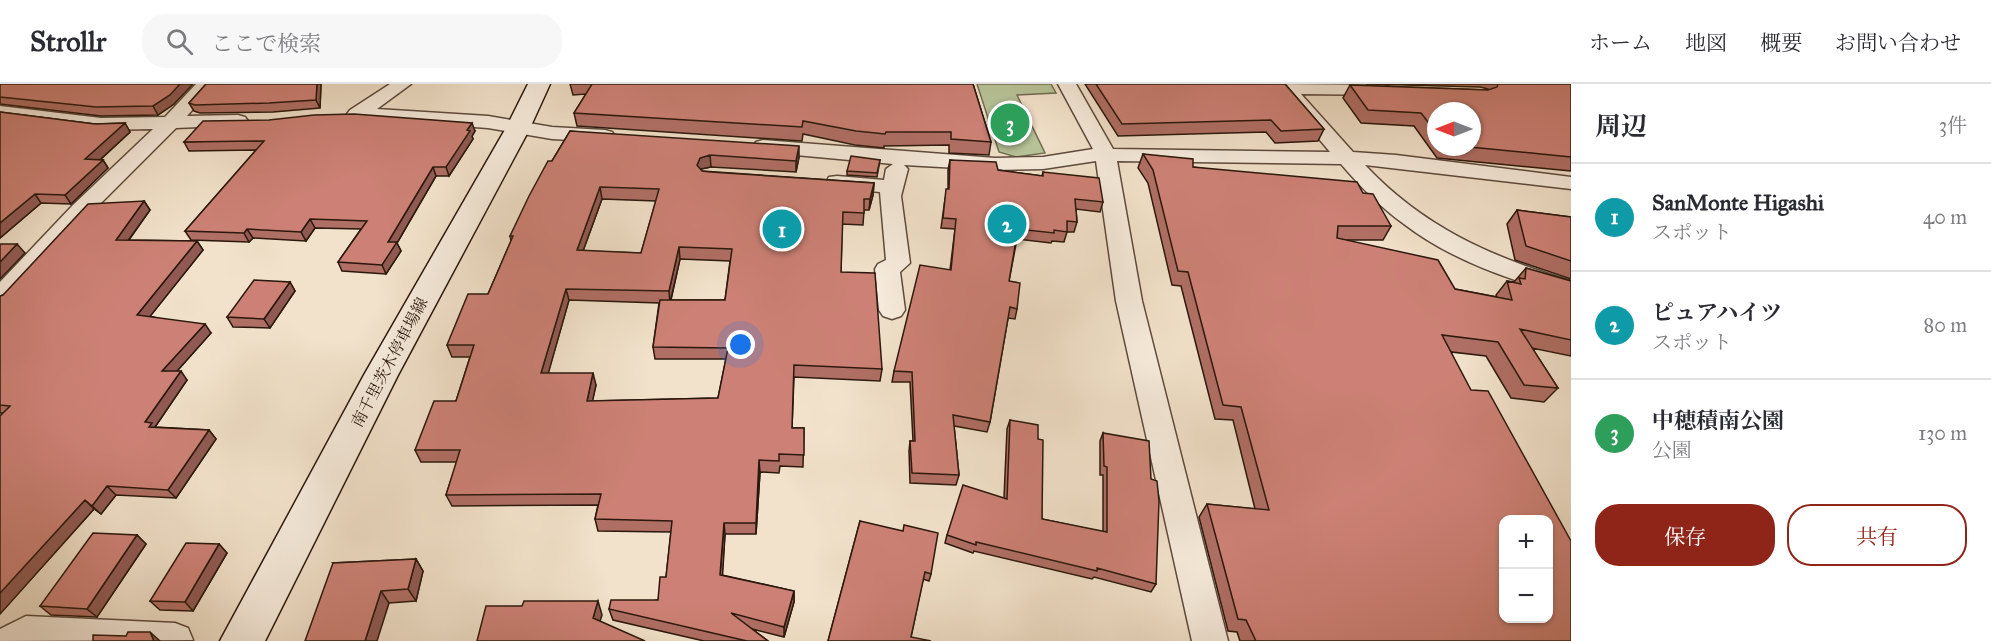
<!DOCTYPE html>
<html lang="ja">
<meta charset="utf-8">
<style>
body{margin:0;font-family:"IM FELL Great Primer","Noto Serif JP",serif;background:#f7f7f7;color:#2b2b33}
.controls{position:absolute;right:18px;bottom:18px;display:grid;overflow:hidden;border-radius:12px;box-shadow:0 2px 4px #0004}
.controls button{width:54px;height:54px;display:grid;place-items:center;padding:0;border:0;border-bottom:2px solid #e1e1e2;background:#fff;color:#2b2b33;font:30px sans-serif}
.compass{position:absolute;left:1427px;top:18px;width:54px;height:54px;border-radius:50%;background:#fff;box-shadow:0 2px 4px #0004;rotate:270deg}
.you{position:absolute;left:741px;top:261px;width:21px;height:21px;margin:-15px;border:4px solid #fff;border-radius:50%;background:#1a73e8;box-shadow:0 0 0 9px #1a73e833}
.badge{display:grid;place-items:center;width:39px;height:39px;border-radius:50%;background:#8f2418;color:#fff;font-size:20px;font-weight:700}
.pin{position:absolute;translate:-50% -50%;border:3px solid #fff;box-shadow:0 2px 6px #0006}
.list{margin:0;padding:0;list-style:none}
h2{display:flex;justify-content:space-between;align-items:center;height:78px;margin:0;padding:0 24px;font-size:26px}
h2 small{font-size:20px;font-weight:400;color:#7c7c81}
.list li{display:grid;grid-template-columns:39px 1fr auto;gap:18px;align-items:center;box-sizing:border-box;height:108px;padding:0 24px;border-top:2px solid #e1e1e2}
.list b{display:block;font-size:22px;white-space:nowrap}
.list p{margin:0;font-size:20px;white-space:nowrap;color:#7c7c81}
.list em{font-size:20px;font-style:normal;color:#7c7c81}
.actions{display:flex;gap:12px;padding:18px 24px}
.actions a{flex:1;padding:14px 0;border:2px solid #8f2418;border-radius:24px;text-align:center;font-size:21px;color:#8f2418}
.actions .main{background:#8f2418;color:#fff}
.icon{flex:none;width:33px;height:33px;fill:none;stroke:currentColor;stroke-width:2;stroke-linecap:round;stroke-linejoin:round}
.map{position:relative;flex:none;width:1571px;height:557px;overflow:hidden}
header{display:flex;align-items:center;gap:36px;box-sizing:border-box;height:84px;padding:0 30px;background:#fff;border-bottom:2px solid #e1e1e2}
header strong{font-size:28px}
nav{display:flex;gap:33px;margin-inline-start:auto;font-size:21px}
.search{width:420px;height:54px;background:#f7f7f7;display:flex;align-items:center;gap:15px;box-sizing:border-box;padding:0 21px;border-radius:24px;color:#7c7c81;font-size:22px}
main{display:flex}
aside{flex:1;background:#fff}
.map>svg:first-child{display:block}
.green{fill:#b8c499;stroke:#726e52;stroke-width:1.5}
.lines{fill:none;stroke-linecap:round;stroke-linejoin:round}
.minor-casing{stroke:#5d4a3c;stroke-width:3}
.secondary-casing{stroke:#2b180c;stroke-width:3}
.minor{fill:#f7ecdd;fill-rule:evenodd}
.secondary{fill:#f7ecdd;fill-rule:evenodd}
.wall{fill:#b06f65;stroke:#2b180c;stroke-width:1.5;fill-rule:evenodd}
.shaded-wall{fill:#905a53;stroke:#2b180c;stroke-width:1.5}
.building{fill:#cd8176;stroke:#2b180c;stroke-width:1.5;fill-rule:evenodd}
.labels{text-anchor:middle;stroke-width:6;stroke-linejoin:round;paint-order:stroke}
.street-label{font-size:16px;fill:#2b180c;stroke:#f7ecdd}
</style>
<header>
<strong>Strollr</strong>
<div class="search"><svg class="icon" aria-label="search" viewBox="0 0 24 24"><circle cx="10" cy="10" r="6"/><path d="M15 15l6 6"/></svg>ここで検索</div>
<nav><a>ホーム</a><a>地図</a><a>概要</a><a>お問い合わせ</a></nav>
</header>
<main>
<div class="map">
<svg width="1571" height="557" viewBox="0 0 1571 557">
<rect width="100%" height="100%" fill="#f2e2cb"/>
<filter id="stains"><feTurbulence type="fractalNoise" baseFrequency=".00333" numOctaves="4"/><feColorMatrix values="0 0 0 0 .2 0 0 0 0 .09 0 0 0 0 .02 0 0 0 .5 -.17"/></filter>
<radialGradient id="worn" r=".72"><stop offset=".6" stop-color="#630" stop-opacity="0"/><stop offset="1" stop-color="#630" stop-opacity=".3"/></radialGradient>
<path class="green" d="M977 0H1051L1056 9 1017 11 1045 69 1016 73 999 68Z"/>
<g class="lines">
<g class="minor-casing">
<path id="minor" d="M196 0H215L187 32 238 31 245 33 248 37 245 41 176 44 89 131 9 219 0 221V198L73 121 153 45 101 46 0 34V22L101 34 165 33Z
M390 0H411L377 25 488 32 552 43 605 46 612 48 615 52 612 56 605 58 552 55 488 44 350 34 347 30 350 26Z
M1058 0H1076L1113 65 1330 68 1273 0 1383 1 1390 3 1392 7 1390 11 1301 10 1353 68 1396 71 1571 93V105L1365 81C1423 143 1491 173 1571 197V213C1513 197 1452 177 1404 140 1380 123 1360 102 1341 80L1117 77 1142 217 1228 557H1192L1116 217 1096 77 1043 85 995 86 904 81 908 85 901 112 910 179 900 188 905 226 901 232 892 235 883 232 879 226 875 185 878 180 886 176 880 108 829 103 826 98 829 93 837 92 884 96 886 85 893 80 763 68 756 66 753 62 756 58 763 56 995 74 1043 73 1093 65Z
M26 532 175 539 188 544 193 556 0 557V545Z"/>
</g>
<g class="secondary-casing">
<path id="secondary" d="M528 0H550L530 44 398 291 265 557H220L364 291 506 44Z"/>
</g>
<use href="#minor" class="minor"/>
<use href="#secondary" class="secondary"/>
</g>
<path class="wall" d="M0 0 174 20 158 31 101 32 0 20Z
M206 0H321L320 24 273 28 200 29 194 27 189 19Z
M570 0H973L991 58 989 71 949 69V61L884 62V64L855 61 803 50 802 57 577 42 574 29 586 10 573 11Z
M1085 0H1285L1324 45 1318 57 1275 59 1266 48 1118 52Z
M1366 0H1571V87L1437 74 1414 42 1361 39 1343 14 1350 1 1489 6 1488 5 1480 3ZM1436 27 1472 63H1436Z
M0 28 95 40 125 39 130 48 100 76H103L108 84 71 120 41 119 0 154Z
M475 47 472 52 473 55 449 92H436L397 159 401 167 386 190 342 187 338 178 361 145 315 144 306 157 253 154 249 158 191 156 185 147 256 66 189 67 184 58Z
M570 47 799 73 796 88 711 83 701 85 702 87 874 99 873 111 869 126H864L863 141 842 140 841 188 882 285 880 297 794 293 792 344H804L803 383 780 382 779 389 760 388 756 450H725L722 491 794 507V518L784 553 752 545 768 557H704L613 536 609 525 658 516 666 493 671 448 598 447 595 435 598 421 452 422 446 411 457 378H421L415 366 456 317 470 273H452L447 261 488 210 511 157 510 152 552 77ZM602 115 656 117 641 169 583 167ZM680 175 730 177 725 216H671ZM569 216 659 219 653 263 655 275H726L718 314 592 317 596 301 548 289Z
M1143 70 1193 83 1363 109 1391 142 1383 156H1346L1455 205 1497 213 1496 211 1507 197 1514 198 1526 184 1571 197V272L1532 264 1558 304 1544 318 1511 314 1486 272 1451 268 1571 557H1240L1237 548 1228 547 1199 433 1207 420 1255 425 1233 336 1215 335 1181 202 1172 201 1148 99 1138 84Z
M880 76 877 93 847 91V87Z
M950 76 998 86 1042 92 1043 88 1103 118 1100 128 1076 125 1077 138 1074 148H1067L1064 158 1052 157 1051 159 1017 155 1009 197 1017 225 1015 235 1008 234 990 338 987 348 954 342 959 391 956 401 910 399 909 367 910 357H913L910 298H892L894 287 950 186 955 145 941 144 945 115 948 105V86Z
M144 117 150 126 129 156 197 157 203 166 150 232 211 249 177 287 187 296 155 343 209 346 216 355 176 414 116 411 101 430 94 425 0 530V332L3 329H0V212L3 211Z
M1517 126 1571 133V195L1515 176 1507 140Z
M290 198 295 207 270 244 233 243 227 233Z
M1010 336 1038 355 1042 435 1103 448V391H1100V357L1103 349 1156 500 1151 508 1094 493 1092 495 974 467 973 469 945 459 947 451 1004 414 1007 345Z
M860 437 931 490 929 497 923 495 911 553 828 557Z
M137 451 146 460 97 533 51 531 40 522Z
M219 460 227 469 193 527 160 526 150 517Z
M416 475 423 487 416 517 389 519 333 479Z"/>
<path class="shaded-wall" d="M180 0H193L174 20 158 31 153 22Z
M317 0H321L320 24 316 16Z
M125 39 130 48 91 84 85 75Z
M472 39 475 47 472 52 473 55 449 92 446 83 467 46Z
M799 62V73L796 88V77Z
M710 71 711 83 701 85 698 92 697 81 700 74Z
M103 76 108 84 71 120 65 111Z
M433 83 436 92 397 159 401 167 386 190 382 181 388 158Z
M874 99 873 111 869 126 870 115Z
M600 103 602 115 579 178 577 166Z
M35 110 41 119 0 154V139Z
M144 117 150 126 122 165 116 156Z
M310 135 315 144 306 157 301 148Z
M247 145 253 154 249 158 244 149Z
M197 157 203 166 144 240 137 231Z
M17 160 25 169 0 195V178Z
M679 163 680 175 670 219 669 207Z
M290 198 295 207 270 244 264 235Z
M566 205 569 216 545 301 541 289Z
M205 240 211 249 169 296 162 287Z
M181 287 187 296 155 343 156 352 145 338Z
M593 289 596 301 590 329 587 317Z
M209 346 216 355 176 414 168 406Z
M759 376 760 388 756 450V439Z
M107 402 116 411 101 430 92 422Z
M85 416 94 425 0 530V509Z
M724 439 725 450 722 501 720 491Z
M137 451 146 460 97 533 87 525Z
M219 460 227 469 193 527 185 518Z
M416 475 423 487 416 517 408 505Z
M381 507 389 519 377 557H365Z
M794 507V518L784 553V543Z
M598 517 602 531 597 547 593 534Z
M150 548 160 557H154Z"/>
<path class="building" d="M0 0H180L170 11 153 22 96 23 0 13Z
M206 0H317L316 16 269 19 195 21 189 19Z
M592 0H973L991 58 951 55V48H886L885 50 856 47 803 37 802 43 574 29Z
M1096 0H1285L1324 45 1281 47 1271 36 1122 40Z
M1498 0H1571V73L1470 63H1472V27H1436V48L1421 29 1368 26 1350 1 1488 6 1497 3Z
M0 28 95 40 125 39 85 75 103 76 65 111 35 110 0 139Z
M354 30 472 39 467 46 470 47 446 83H433L388 158H397L382 181 338 178 367 137 310 135 301 148 247 145 244 149 185 147 264 57 184 58 203 37 269 36 314 31Z
M570 47 799 62 796 77 710 71 700 74 697 81 702 87 710 88 874 99 870 115H864V129L843 128 841 188 875 189 882 285 794 281 792 344H804V371L779 370V377L759 376 756 439H724L720 491 794 507 784 543 731 529 768 557H747L609 525 611 516H658L660 493H666L672 437 595 435 601 410 446 411 460 366H415L434 317H456L474 261H447L468 210H488L513 152H510L529 112 548 77H552ZM600 103 659 105 641 169 577 166ZM679 163 732 165 725 216H660L653 263 728 264 718 314 587 317 593 289H541L566 205 669 207Z
M1143 70 1193 75V83L1357 98 1363 109 1373 110 1391 142H1338L1337 154 1438 176 1455 205 1512 216 1507 197 1521 200 1519 194 1525 195 1526 184 1571 197V256L1520 245 1558 304 1524 301 1498 258 1442 251 1471 306 1488 307 1571 457V557H1256L1246 536 1238 535 1207 420 1269 426 1241 323 1223 321 1188 188 1178 187 1153 86ZM1503 435H1548V534H1503Z
M851 72 880 76 877 89 847 87Z
M950 76 996 78 998 86 1043 92V88L1099 94 1103 118 1075 115 1077 138 1067 137V148L1054 146V149L1018 145 1009 197 1020 199 1017 225 1010 223 990 338 953 331 959 391 912 389 910 357H915L912 288 894 287 920 181 951 186 956 135 943 134 946 105H949Z
M144 117 116 156 197 157 137 231 205 240 162 287H181L145 338 152 339 149 343 209 346 168 406 107 402 92 422 85 416 0 509V332L10 322 0 321V212L3 211 88 120Z
M1517 126 1571 133V177L1526 162Z
M0 160H17L0 178Z
M254 196 290 198 264 235 227 233Z
M1010 336 1038 341V355L1043 356 1042 435 1107 448V383L1104 382 1103 349 1149 357 1151 395 1157 397 1159 417 1156 500 1097 484V487L976 458V461L947 451 963 401 1007 415Z
M860 437 903 447 904 441 938 449 931 490 925 488 911 553 931 557H828Z
M93 449 137 451 87 525 40 522Z
M186 459 219 460 185 518 150 517Z
M416 475 408 505 381 507 365 557H305L333 479Z
M524 517H598L593 534 645 557H477L486 522H522Z
M128 548H150L154 557H93V551L126 552Z"/>
<g class="labels">
<g class="street-label">
<text transform="translate(389 278) rotate(-62)" y="6">南千里茨木停車場線</text>
</g>
</g>
<rect width="100%" height="100%" filter="url(#stains)"/>
<rect width="100%" height="100%" fill="url(#worn)"/>
</svg>
<div class="controls">
<button>+</button>
<button>−</button>
</div>
<svg class="compass" viewBox="-18 -18 36 36"><path d="M0-13l5 13h-10z" fill="#e53935"/><path d="M0 13l5-13h-10z" fill="#7c7c81"/></svg>
<div class="you"></div>
<div class="pin badge" style="left:782px;top:145px;background:#0f9aa8">1</div>
<div class="pin badge" style="left:1007px;top:140px;background:#0f9aa8">2</div>
<div class="pin badge" style="left:1010px;top:39px;background:#2e9e5b">3</div>
</div>
<aside>
<h2>周辺<small>3件</small></h2>
<ul class="list">
<li><span class="badge" style="background:#0f9aa8">1</span><div><b>SanMonte Higashi</b><p>スポット</p></div><em>40 m</em></li>
<li><span class="badge" style="background:#0f9aa8">2</span><div><b>ピュアハイツ</b><p>スポット</p></div><em>80 m</em></li>
<li><span class="badge" style="background:#2e9e5b">3</span><div><b>中穂積南公園</b><p>公園</p></div><em>130 m</em></li>
</ul>
<div class="actions"><a class="main">保存</a><a>共有</a></div>
</aside>
</main>
